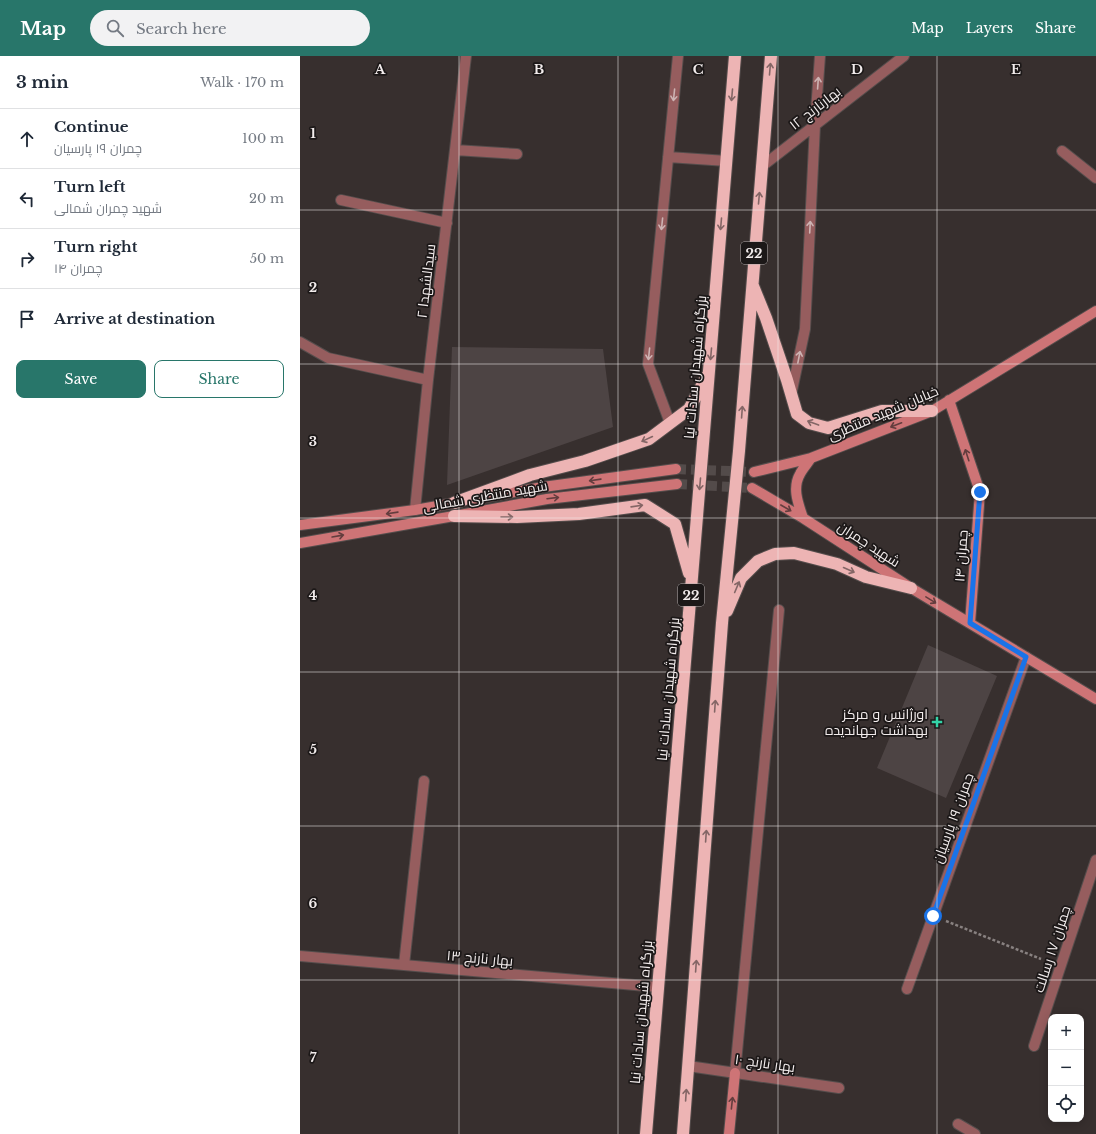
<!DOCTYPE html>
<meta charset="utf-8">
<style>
body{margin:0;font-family:"Libre Baskerville",Cairo,serif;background:#f2f2f3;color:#1f2937}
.controls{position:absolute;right:12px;bottom:12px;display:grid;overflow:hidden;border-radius:8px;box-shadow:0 2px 10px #0003}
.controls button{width:36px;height:36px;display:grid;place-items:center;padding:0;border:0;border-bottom:1px solid #e0e1e3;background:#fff;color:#1f2937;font:20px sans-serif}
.stop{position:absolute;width:12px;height:12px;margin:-9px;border:3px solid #1a73e8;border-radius:50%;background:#fff}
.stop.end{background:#1a73e8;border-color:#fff;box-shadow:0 1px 4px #0008}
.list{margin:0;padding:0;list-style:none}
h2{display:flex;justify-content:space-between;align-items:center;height:52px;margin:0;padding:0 16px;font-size:17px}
h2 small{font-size:13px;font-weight:400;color:#747a83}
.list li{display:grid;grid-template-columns:26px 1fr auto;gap:12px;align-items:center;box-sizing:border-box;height:60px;padding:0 16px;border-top:1px solid #e0e1e3}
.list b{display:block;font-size:15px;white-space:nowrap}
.list p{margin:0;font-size:13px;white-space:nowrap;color:#747a83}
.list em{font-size:13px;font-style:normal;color:#747a83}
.actions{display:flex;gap:8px;padding:12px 16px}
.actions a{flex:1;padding:9px 0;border:1px solid #28766a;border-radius:8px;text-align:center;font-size:14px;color:#28766a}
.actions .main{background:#28766a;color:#fff}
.icon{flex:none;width:22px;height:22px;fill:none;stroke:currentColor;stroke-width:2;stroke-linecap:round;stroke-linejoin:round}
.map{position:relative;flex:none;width:796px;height:1078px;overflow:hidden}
header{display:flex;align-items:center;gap:24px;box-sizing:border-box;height:56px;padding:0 20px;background:#28766a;color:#fff}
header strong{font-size:19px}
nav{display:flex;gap:22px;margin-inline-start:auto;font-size:14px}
.search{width:280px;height:36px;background:#f2f2f3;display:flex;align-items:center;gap:10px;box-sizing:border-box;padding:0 14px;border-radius:22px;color:#747a83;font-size:15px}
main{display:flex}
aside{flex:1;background:#fff}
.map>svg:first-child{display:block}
.building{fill:#4d4444}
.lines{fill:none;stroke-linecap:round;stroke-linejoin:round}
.secondary-tunnel{stroke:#534b4a;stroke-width:10;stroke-dasharray:10 5;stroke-linecap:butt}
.street-casing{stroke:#554d4c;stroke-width:12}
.secondary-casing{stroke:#554d4c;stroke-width:12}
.highway-casing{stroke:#554d4c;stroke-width:14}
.path{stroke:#888180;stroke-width:2.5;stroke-dasharray:3 2;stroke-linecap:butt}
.street{stroke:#965d5e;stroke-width:10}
.secondary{stroke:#ce7476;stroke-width:10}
.highway{stroke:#edb4b4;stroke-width:12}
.oneway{stroke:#846666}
.oneway2{stroke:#cdb3b3}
.oneway3{stroke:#633d3e}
.route{stroke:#1a73e8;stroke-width:5}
.grid{fill:none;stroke:#f2ecec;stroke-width:1;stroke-opacity:0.55}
.poi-dot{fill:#33d4a8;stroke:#1c1818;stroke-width:1.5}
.labels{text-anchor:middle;stroke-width:3.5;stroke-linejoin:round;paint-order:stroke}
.shield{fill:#1c1818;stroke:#b2acac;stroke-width:1}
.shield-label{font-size:13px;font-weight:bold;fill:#f2ecec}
.street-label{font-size:14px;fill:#f2ecec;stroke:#1c1818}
.poi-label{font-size:14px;fill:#f2ecec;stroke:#1c1818;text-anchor:end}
.grid-label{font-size:13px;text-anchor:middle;font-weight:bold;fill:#f2ecec;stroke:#1c1818;stroke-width:3.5;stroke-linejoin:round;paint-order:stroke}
</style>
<header>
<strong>Map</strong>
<div class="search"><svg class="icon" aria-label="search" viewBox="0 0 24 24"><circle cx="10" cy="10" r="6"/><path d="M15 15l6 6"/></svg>Search here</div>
<nav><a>Map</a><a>Layers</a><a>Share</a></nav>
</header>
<main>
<aside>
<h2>3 min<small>Walk · 170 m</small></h2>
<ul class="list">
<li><svg class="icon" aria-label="ahead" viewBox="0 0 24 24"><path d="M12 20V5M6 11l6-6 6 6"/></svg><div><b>Continue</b><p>چمران ۱۹ پارسیان</p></div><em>100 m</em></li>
<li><svg class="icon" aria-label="left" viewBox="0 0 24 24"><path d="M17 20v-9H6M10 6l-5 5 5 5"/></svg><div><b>Turn left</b><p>شهید چمران شمالی</p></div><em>20 m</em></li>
<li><svg class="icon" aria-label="right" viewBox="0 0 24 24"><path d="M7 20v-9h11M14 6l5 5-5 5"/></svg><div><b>Turn right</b><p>چمران ۱۴</p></div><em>50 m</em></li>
<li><svg class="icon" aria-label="arrive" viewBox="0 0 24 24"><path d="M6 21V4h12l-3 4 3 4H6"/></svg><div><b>Arrive at destination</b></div></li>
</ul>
<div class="actions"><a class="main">Save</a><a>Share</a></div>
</aside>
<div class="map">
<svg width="796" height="1078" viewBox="0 0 796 1078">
<rect width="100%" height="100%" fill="#372f2e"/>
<path class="building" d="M152 291 303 293 313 371 147 429Z
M628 589 697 620 646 742 577 712Z"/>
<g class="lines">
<path class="secondary-tunnel" d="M376 413 454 416
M377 428 452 432"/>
<g class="street-casing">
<path id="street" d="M155 94 217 98
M762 95 796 122
M368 101 427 105
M461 111 604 0
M41 144 147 167
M0 286 28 302 128 324
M491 339 505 273 515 69 520 0
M370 367 348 308 378 0
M115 454 128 324 166 0
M0 900 358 931
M104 909 124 725
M607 933 726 601
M734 990 796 804
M388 1010 539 1032
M435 1017 479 554
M658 1068 675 1078"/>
</g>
<g class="secondary-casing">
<path id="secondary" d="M649 344 680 436 670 567
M454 416 511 402 632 355 796 255
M452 432 503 462 611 532 796 643
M176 443 243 431 376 413
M503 462C498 447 492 432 500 418 503 412 508 407 511 402
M0 469 115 454 160 446
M0 487 154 460 247 443 377 428
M429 1078 435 1017"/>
</g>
<g class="highway-casing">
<path id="highway" d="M453 230 466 262 487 324 497 358 509 367 528 372 582 355H632
M154 447 230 419 285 405 349 383 389 353 407 320
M154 460 217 461 279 458 345 449 375 468 389 517
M427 555 441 522 458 505 475 498 494 497 537 508 566 521 611 532
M346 1078 435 0
M383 1078 422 567 439 395 471 0"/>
</g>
<path class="path" d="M646 865 741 903"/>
<use href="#street" class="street"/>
<use href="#secondary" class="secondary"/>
<use href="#highway" class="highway"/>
</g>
<defs><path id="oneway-shaft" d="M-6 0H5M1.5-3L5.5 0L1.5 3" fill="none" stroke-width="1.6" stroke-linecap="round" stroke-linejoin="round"/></defs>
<g class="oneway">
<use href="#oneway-shaft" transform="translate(470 13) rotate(-85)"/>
<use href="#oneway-shaft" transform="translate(432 39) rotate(95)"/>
<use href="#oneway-shaft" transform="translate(459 142) rotate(-85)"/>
<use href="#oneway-shaft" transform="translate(421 168) rotate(95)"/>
<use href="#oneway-shaft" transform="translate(411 298) rotate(95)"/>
<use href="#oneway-shaft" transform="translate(442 356) rotate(-86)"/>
<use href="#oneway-shaft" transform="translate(513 367) rotate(-160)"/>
<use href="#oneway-shaft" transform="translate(347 383) rotate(155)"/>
<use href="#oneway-shaft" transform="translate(400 428) rotate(95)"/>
<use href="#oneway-shaft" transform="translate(337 450) rotate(-8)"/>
<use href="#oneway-shaft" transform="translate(207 461)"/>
<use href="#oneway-shaft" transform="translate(549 514) rotate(24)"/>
<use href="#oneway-shaft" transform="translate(437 531) rotate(-67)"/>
<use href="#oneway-shaft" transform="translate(415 650) rotate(-86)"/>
<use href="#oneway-shaft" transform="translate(406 780) rotate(-86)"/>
<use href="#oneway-shaft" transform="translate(396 910) rotate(-86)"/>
<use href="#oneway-shaft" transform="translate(386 1039) rotate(-86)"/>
</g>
<g class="oneway2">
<use href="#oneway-shaft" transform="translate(518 27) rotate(-86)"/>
<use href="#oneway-shaft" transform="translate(374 39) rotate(96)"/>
<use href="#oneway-shaft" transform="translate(362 168) rotate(96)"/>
<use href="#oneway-shaft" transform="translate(510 171) rotate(-87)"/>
<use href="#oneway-shaft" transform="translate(349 298) rotate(96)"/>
<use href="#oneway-shaft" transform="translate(499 301) rotate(-79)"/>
</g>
<g class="oneway3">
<use href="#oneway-shaft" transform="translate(596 369) rotate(159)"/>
<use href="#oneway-shaft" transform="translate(667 399) rotate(-108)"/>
<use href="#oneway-shaft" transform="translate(295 424) rotate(172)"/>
<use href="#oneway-shaft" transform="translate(253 442) rotate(-7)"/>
<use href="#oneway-shaft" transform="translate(486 452) rotate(30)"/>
<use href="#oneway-shaft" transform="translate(92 457) rotate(172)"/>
<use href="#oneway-shaft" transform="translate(38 480) rotate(-10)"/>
<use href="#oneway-shaft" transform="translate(631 544) rotate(31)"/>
<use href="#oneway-shaft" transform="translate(432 1047) rotate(-84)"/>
</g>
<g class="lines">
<path class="route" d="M633 860 726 601 670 567 680 436"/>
</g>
<path class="grid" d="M159 0V1078M318 0V1078M478 0V1078M637 0V1078M0 154H796M0 308H796M0 462H796M0 616H796M0 770H796M0 924H796"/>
<path class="poi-dot" d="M635 660h4v4h4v4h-4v4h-4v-4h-4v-4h4z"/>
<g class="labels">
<g class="shield">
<rect x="441" y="186" width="26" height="22" rx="3"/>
<rect x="378" y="528" width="26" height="22" rx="3"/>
</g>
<g class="shield-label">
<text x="454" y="202">22</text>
<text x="391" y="544">22</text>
</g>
<g class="street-label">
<text transform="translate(515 52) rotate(-38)" y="5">بهارنارنج ۱۲</text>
<text transform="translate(126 225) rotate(-83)" y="5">سیدالشهدا ۲</text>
<text transform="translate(395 311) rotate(-85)" y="5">بزرگراه شهیدان سادات نیا</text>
<text transform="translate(583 357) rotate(-23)" y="5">خیابان شهید منتظری</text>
<text transform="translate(185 440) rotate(-10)" y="5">شهید منتظری شمالی</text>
<text transform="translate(569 488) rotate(33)" y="5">شهید چمران</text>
<text transform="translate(661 500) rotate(-86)" y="5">چمران ۱۴</text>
<text transform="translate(368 633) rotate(-85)" y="5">بزرگراه شهیدان سادات نیا</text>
<text transform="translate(653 762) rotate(-70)" y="5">چمران ۱۹ پارسیان</text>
<text transform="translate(752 893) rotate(-72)" y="5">چمران ۱۷ رسالت</text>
<text transform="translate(180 902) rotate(5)" y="5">بهار نارنج ۱۳</text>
<text transform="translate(341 956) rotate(-85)" y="5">بزرگراه شهیدان سادات نیا</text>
<text transform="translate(465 1007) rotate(8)" y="5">بهار نارنج ۱۰</text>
</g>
<g class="poi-label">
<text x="628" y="663">اورژانس و مرکز<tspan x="628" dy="16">بهداشت جهاندیده</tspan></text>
</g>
</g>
<g class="grid-label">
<text x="80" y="18">A</text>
<text x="239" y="18">B</text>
<text x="398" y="18">C</text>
<text x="557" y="18">D</text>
<text x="716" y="18">E</text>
<text x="13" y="82">1</text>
<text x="13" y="236">2</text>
<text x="13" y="390">3</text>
<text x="13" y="544">4</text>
<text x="13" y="698">5</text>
<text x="13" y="852">6</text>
<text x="13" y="1006">7</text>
</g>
</svg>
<div class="controls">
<button>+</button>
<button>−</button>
<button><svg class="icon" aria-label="locate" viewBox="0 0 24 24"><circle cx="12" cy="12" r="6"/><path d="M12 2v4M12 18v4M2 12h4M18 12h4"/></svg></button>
</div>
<div class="stop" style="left:633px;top:860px"></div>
<div class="stop end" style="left:680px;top:436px"></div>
</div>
</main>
